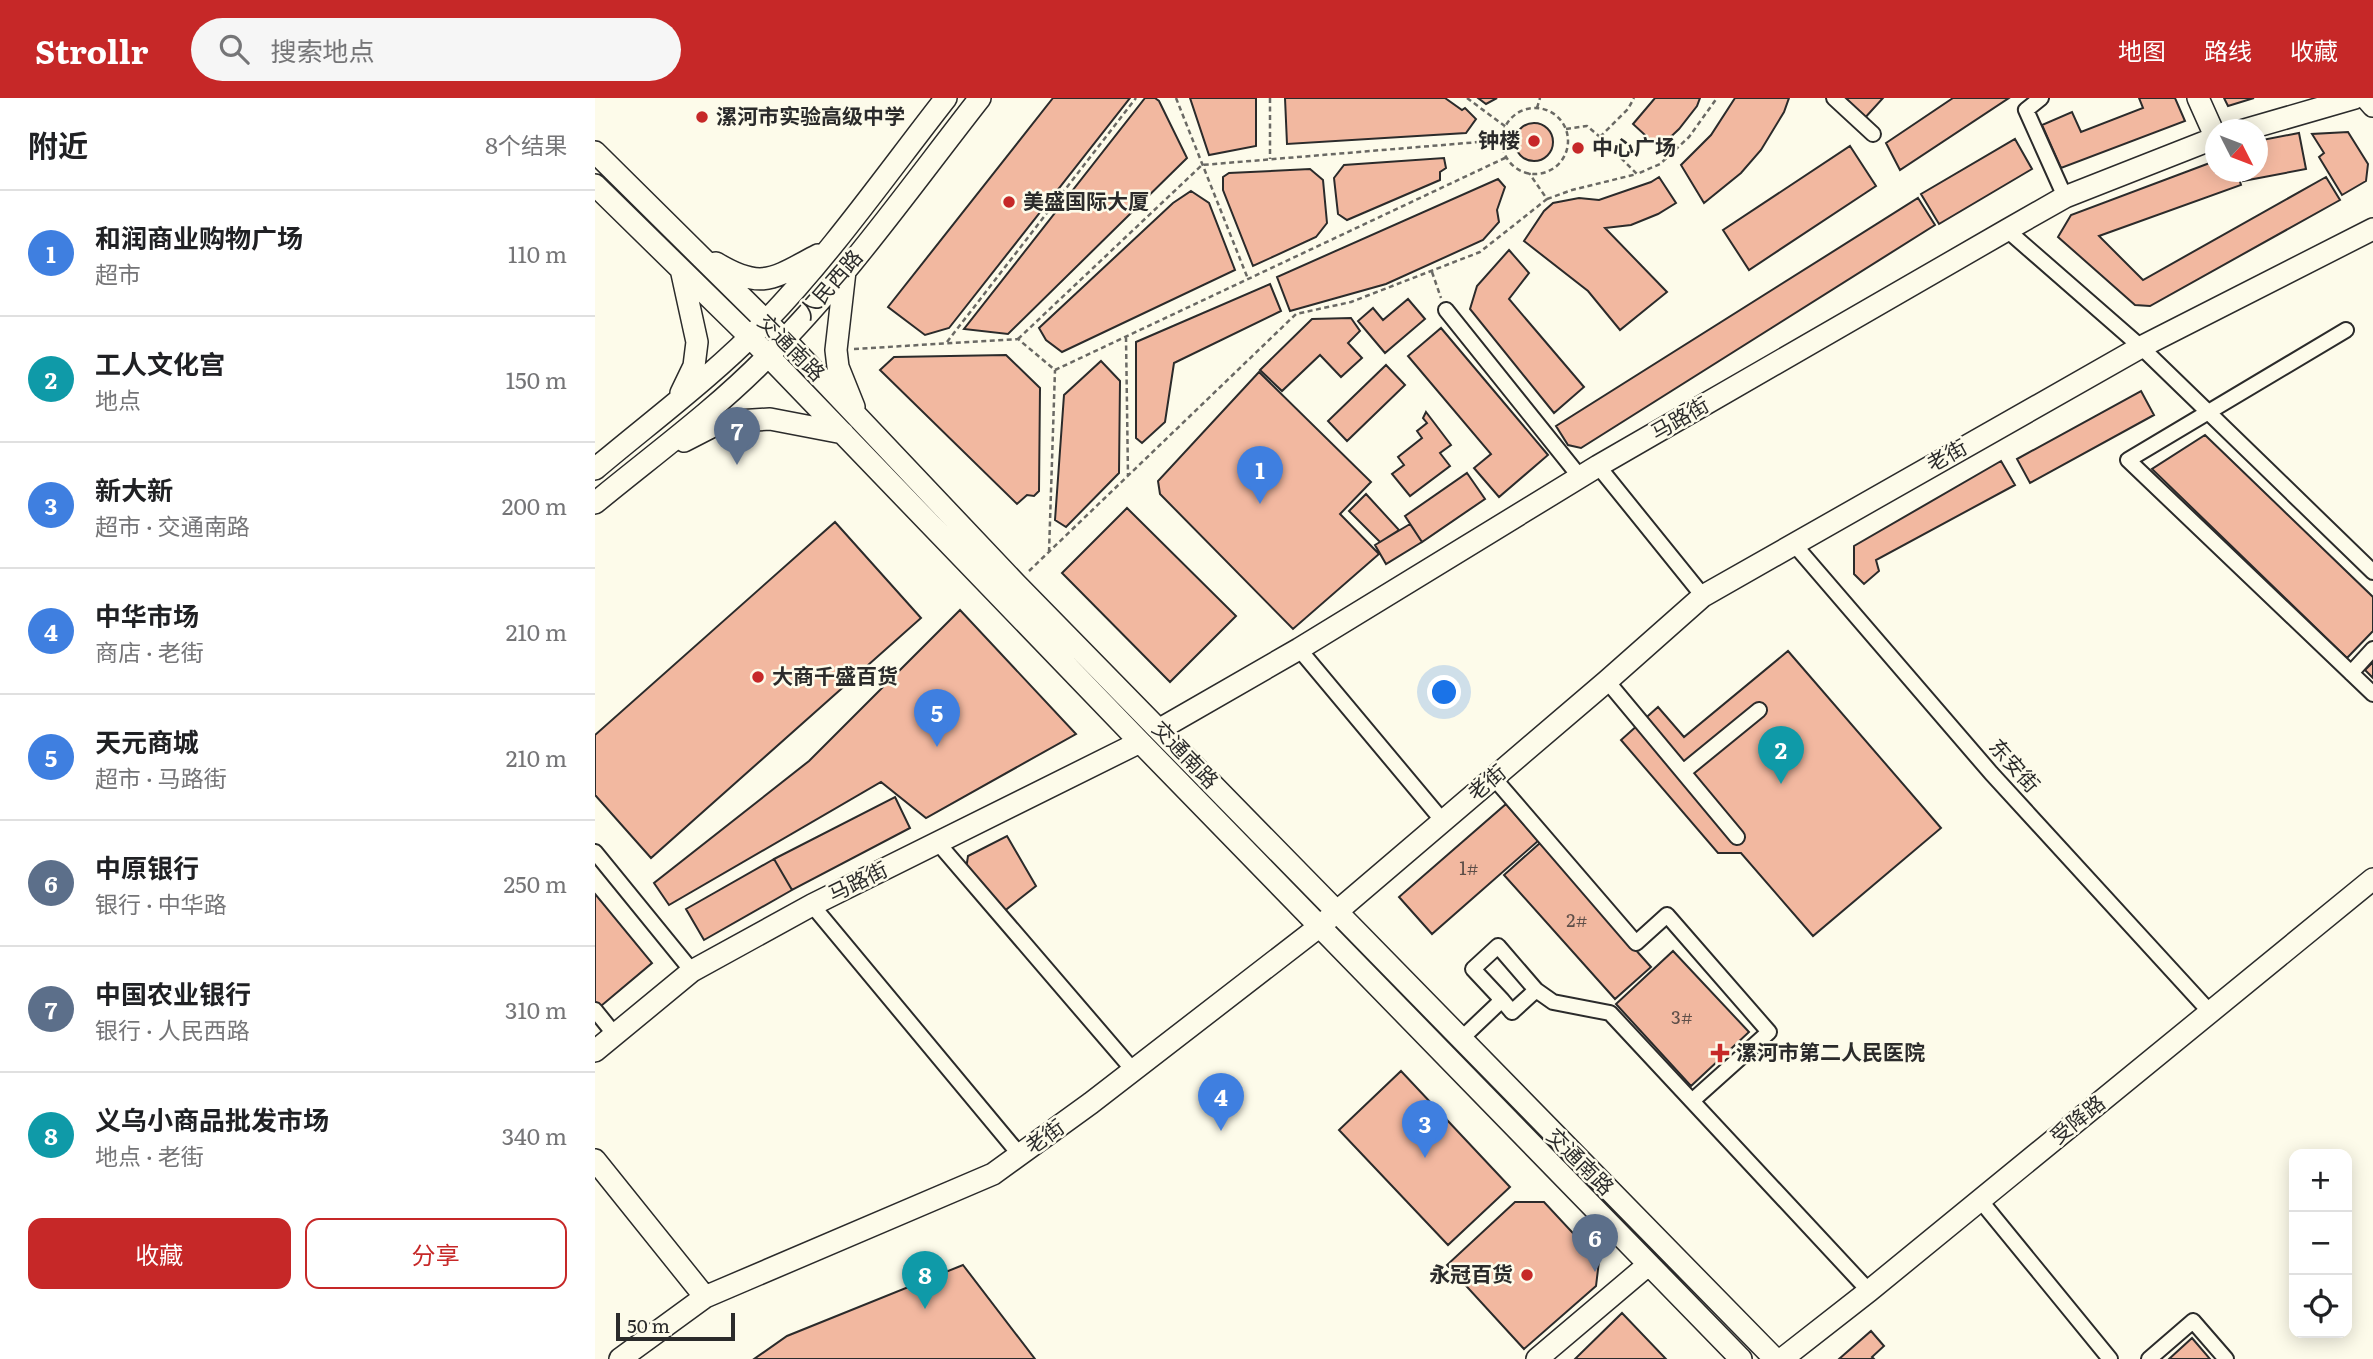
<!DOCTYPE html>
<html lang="zh">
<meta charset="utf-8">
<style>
body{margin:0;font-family:Literata,"Noto Sans SC",serif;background:#f6f6f6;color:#202124}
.controls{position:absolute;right:21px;bottom:21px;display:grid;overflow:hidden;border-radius:14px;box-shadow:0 4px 18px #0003}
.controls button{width:63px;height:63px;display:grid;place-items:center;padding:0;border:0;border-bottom:2px solid #e0e0e0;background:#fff;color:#202124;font:35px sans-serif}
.compass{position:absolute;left:1610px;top:21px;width:63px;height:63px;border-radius:50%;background:#fff;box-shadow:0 4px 18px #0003;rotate:132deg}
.scale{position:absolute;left:21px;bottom:18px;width:119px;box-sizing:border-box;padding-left:7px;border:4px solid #2b2b2b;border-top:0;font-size:19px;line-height:24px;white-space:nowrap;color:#2b2b2b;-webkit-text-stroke:5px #fdfbea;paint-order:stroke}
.you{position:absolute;left:850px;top:595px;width:24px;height:24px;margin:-18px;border:5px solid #fff;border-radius:50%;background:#1a73e8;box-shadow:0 0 0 10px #1a73e833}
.badge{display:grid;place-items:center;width:46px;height:46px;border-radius:50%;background:#c62828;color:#fff;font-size:23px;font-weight:700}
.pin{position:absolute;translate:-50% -58px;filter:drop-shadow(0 2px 4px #0008)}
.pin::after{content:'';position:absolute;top:37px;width:24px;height:21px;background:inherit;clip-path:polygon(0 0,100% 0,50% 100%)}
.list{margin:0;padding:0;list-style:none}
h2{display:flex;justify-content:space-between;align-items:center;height:91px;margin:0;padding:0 28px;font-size:30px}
h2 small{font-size:23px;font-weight:400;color:#757577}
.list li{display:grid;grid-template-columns:46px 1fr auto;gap:21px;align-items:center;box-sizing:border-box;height:126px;padding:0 28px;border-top:2px solid #e0e0e0}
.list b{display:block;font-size:26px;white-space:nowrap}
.list p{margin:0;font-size:23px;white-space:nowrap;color:#757577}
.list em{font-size:23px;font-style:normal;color:#757577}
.actions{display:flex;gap:14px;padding:21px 28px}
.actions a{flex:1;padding:16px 0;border:2px solid #c62828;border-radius:14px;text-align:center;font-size:24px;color:#c62828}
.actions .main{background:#c62828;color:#fff}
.icon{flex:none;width:38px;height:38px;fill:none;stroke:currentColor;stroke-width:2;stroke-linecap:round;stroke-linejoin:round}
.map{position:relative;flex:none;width:1778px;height:1261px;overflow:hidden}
header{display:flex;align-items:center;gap:42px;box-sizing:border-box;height:98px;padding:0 35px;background:#c62828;color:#fff}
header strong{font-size:33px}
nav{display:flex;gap:38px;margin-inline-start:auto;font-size:24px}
.search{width:490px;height:63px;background:#f6f6f6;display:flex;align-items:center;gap:18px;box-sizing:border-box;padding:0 24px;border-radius:38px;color:#757577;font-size:26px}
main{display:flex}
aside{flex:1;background:#fff}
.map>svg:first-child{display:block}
.building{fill:#f2b8a0;stroke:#2b2b2b;stroke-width:2}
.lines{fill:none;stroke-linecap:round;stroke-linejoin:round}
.street-casing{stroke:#2b2b2b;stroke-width:18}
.secondary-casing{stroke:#2b2b2b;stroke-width:24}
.path{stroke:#6a6964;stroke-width:2.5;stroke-dasharray:5 3.5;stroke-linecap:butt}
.street{stroke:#fdfbea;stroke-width:14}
.secondary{stroke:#fdfbea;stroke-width:21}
.poi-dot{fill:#c62828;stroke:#fdfbea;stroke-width:2.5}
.labels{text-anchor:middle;stroke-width:5;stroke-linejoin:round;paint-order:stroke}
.number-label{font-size:18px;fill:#5d4e48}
.poi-label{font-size:21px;font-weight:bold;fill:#2b2b2b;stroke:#fdfbea;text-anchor:start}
.street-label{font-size:21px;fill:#2b2b2b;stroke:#fdfbea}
</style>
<header>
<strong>Strollr</strong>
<div class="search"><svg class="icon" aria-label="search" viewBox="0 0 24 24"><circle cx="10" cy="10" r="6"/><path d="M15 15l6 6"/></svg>搜索地点</div>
<nav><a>地图</a><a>路线</a><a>收藏</a></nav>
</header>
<main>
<aside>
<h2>附近<small>8个结果</small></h2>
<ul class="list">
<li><span class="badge" style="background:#3f7fe0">1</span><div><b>和润商业购物广场</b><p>超市</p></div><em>110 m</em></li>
<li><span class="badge" style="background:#0f9aa8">2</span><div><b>工人文化宫</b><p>地点</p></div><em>150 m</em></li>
<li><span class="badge" style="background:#3f7fe0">3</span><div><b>新大新</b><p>超市 · 交通南路</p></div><em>200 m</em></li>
<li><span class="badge" style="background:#3f7fe0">4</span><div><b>中华市场</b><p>商店 · 老街</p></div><em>210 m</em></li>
<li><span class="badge" style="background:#3f7fe0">5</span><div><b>天元商城</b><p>超市 · 马路街</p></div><em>210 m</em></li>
<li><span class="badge" style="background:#5c6f8a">6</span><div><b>中原银行</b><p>银行 · 中华路</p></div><em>250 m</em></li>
<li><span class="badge" style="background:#5c6f8a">7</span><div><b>中国农业银行</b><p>银行 · 人民西路</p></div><em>310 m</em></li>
<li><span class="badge" style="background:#0f9aa8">8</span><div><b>义乌小商品批发市场</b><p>地点 · 老街</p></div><em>340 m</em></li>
</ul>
<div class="actions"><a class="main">收藏</a><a>分享</a></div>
</aside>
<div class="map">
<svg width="1778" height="1261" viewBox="0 0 1778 1261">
<rect width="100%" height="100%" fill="#fdfbea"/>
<path class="building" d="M458 0H535L354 230 330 237 293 209Z
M550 0H560L564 3 592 60 413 236 369 231Z
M595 0H661V48L614 57Z
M690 0H850L867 12 870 10 881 21 871 35 692 46Z
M883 0H902L891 6Z
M1060 0H1105L1102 8 1084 31 1064 50 1038 26Z
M1140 0H1194L1189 14 1166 52 1146 75 1109 105 1086 67 1116 37Z
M1244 0H1288L1268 22Z
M1358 0H1414L1305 72 1291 45Z
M1544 0H1580L1590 23 1466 70 1447 27 1477 14 1486 34 1548 10Z
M1629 0H1659L1633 8Z
M920 44a19 19 0 1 1 38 0a19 19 0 1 1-38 0Z
M1753 34 1773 66 1771 83 1747 97 1724 59 1729 55 1717 36Z
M1704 35 1711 71 1648 83 1646 74H1662V43Z
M1420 41 1437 71 1344 126 1326 96Z
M1255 48 1281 88 1154 172 1128 132Z
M849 60 851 70 845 74V82L752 122 743 116 739 80 749 67Z
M1620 63V74H1642L1646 87 1504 138 1548 182 1731 79 1745 102 1555 208 1540 207 1463 139 1476 117Z
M715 71 728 82 732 125 721 139 658 168 628 92V79L634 75Z
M1064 79 1081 105 1063 116 1036 127 1010 130 1072 194 1025 232 993 193 929 143 949 113 958 105 984 100 1004 102 1056 84Z
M903 81 910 89 902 112 904 124 888 142 791 186 695 213 682 179Z
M596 93 614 105 640 172 467 254 451 242 444 230 578 105Z
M1323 100 1340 127 986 350 973 347 961 328Z
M914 152 934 175 914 201 989 289 959 315 875 211 882 188Z
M675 186 686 213 579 265 570 324 547 345 541 340V244Z
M813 201 830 221 790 255 763 223 778 210 788 222Z
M756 220 765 233 753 245 767 260 746 279 725 257 687 293 665 272 717 221Z
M846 230 953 357 904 399 879 370 896 356 813 258Z
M411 257 445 290 444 393 439 398 432 397 422 406 285 272 299 259Z
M506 263 525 283 524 375 471 429 460 422 469 297Z
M791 267 810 287 752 343 733 323Z
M664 274 776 384 745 416 784 456 698 531 565 396 563 383Z
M1546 293 1559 317 1435 385 1422 361Z
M831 314 856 347 845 355 855 368 815 398 797 376 809 367 803 359 827 340 822 333 832 325 828 320Z
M1610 337 1778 499V533L1752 560 1557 371Z
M1406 363 1420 387 1281 462 1284 473 1269 486 1259 476V448Z
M872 375 890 401 827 444 810 418Z
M771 396 804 432 785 444 754 413Z
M532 410 641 518 575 584 467 475Z
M240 424 326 520 56 760 0 697V637Z
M815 426 827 444 791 466 780 447Z
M365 512 481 636 331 720 286 684 74 807 59 785 214 663Z
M1193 553 1346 730 1218 838 1146 755H1123L1026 642 1063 609 1089 639Z
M1778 564V580L1770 572Z
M300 699 315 730 197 792 179 761Z
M911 706 943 743 837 836 804 799Z
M412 738 441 788 408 814 371 771 373 758Z
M945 745 1056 869 1020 901 909 777Z
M179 761 197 792 109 842 91 811Z
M0 796 57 865 0 913Z
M1078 853 1154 934 1096 988 1021 906Z
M806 973 915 1089 853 1147 744 1032Z
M920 1104H949L1004 1163 1001 1188 929 1251 852 1167Z
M368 1167 440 1261H159L192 1238Z
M1027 1215 1071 1261H980Z
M1276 1233 1289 1248 1277 1259 1279 1261H1244Z
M1597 1240 1615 1261H1574Z"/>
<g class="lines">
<g class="street-casing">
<path id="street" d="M1239 0 1278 36
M1446 0 1431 12 1470 99
M1412 132 1546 249 1778 474
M851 212 985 379
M1751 232 1533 362 1778 596
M1003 368 1108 498
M1198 445 1396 675 1615 914
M704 551 847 722
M1756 575 1778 551
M1012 583 1142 739
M1088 674 1164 612
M898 679 1041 845 1072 817 1174 934 1097 1003
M343 745 538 972
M0 754 97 873
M217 807 425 1057
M907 902 917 914 941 892
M0 912 20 937
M865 942 907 902 878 871 903 848 941 892 958 904 1015 915 1274 1193
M1385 1102 1515 1261
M1554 1261 1598 1223 1631 1261"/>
</g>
<g class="secondary-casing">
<path id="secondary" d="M1603 0 1620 38
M1771 0 1778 8
M1649 32 1760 0
M0 54 189 241 421 486 1180 1261
M0 87 155 239 545 644 1146 1261
M121 165C167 193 179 180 223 157
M250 173 241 252 243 269 259 309
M86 295 99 268 102 244 86 171
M89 343 126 324 175 321 248 335
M0 371C57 323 118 278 170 224 235 157 293 74 351 0
M0 405C57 358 119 313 171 260 251 181 316 88 385 0
M565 631 704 551 1003 368 1412 132 1470 99 1620 40
M0 953 97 873 217 807 545 644
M0 1062 110 1199
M25 1261 110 1199 398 1076 496 1005 725 828 1012 583 1108 498 1546 249 1778 131
M942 1261 1053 1167
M1187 1261 1274 1193 1778 781"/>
</g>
<path class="path" d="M581 0 653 181
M675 0V61
M872 0 911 29
M942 10 945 0
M907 43a33 33 0 1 1 66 0a33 33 0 1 1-66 0Z
M971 31 992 28 1005 39 1042 76 1065 66 1094 39 1122 0
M1005 39 1033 11 1039 0
M952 101 977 92 1042 76
M837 174 846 200
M531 239 533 378
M423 241 607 67 908 42
M352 244 541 0
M259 251 423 241 460 272 912 59
M454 454 460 272
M434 473 701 216 756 204 885 154 952 101 934 75"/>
<use href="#street" class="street"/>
<use href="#secondary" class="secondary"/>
</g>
<g class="poi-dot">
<circle cx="107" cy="19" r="7"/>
<circle cx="939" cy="43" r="7"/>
<circle cx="983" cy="50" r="7"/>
<circle cx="414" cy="104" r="7"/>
<circle cx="163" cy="579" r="7"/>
<path d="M1121.5 944.5h7v7h7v7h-7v7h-7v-7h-7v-7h7z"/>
<circle cx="932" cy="1177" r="7"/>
</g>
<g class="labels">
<g class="number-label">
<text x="874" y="777">1#</text>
<text x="982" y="829">2#</text>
<text x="1087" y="926">3#</text>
</g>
<g class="poi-label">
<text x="121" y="26">漯河市实验高级中学</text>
<text x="925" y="50" text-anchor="end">钟楼</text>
<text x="997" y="57">中心广场</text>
<text x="428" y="111">美盛国际大厦</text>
<text x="177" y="586">大商千盛百货</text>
<text x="1141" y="962">漯河市第二人民医院</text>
<text x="918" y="1184" text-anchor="end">永冠百货</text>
</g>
<g class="street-label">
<text transform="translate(236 187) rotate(-49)" y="7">人民西路</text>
<text transform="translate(196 250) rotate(45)" y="7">交通南路</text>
<text transform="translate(1085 321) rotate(-30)" y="7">马路街</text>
<text transform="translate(1352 358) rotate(-29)" y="7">老街</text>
<text transform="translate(590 657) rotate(46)" y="7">交通南路</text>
<text transform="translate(1419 668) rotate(48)" y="7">东安街</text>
<text transform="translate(892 685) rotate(-40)" y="7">老街</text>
<text transform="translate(263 784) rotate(-26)" y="7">马路街</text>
<text transform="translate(1483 1022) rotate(-39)" y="7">受降路</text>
<text transform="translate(450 1039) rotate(-36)" y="7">老街</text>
<text transform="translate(985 1064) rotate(45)" y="7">交通南路</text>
</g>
</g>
</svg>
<div class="controls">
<button>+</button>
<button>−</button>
<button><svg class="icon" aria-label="locate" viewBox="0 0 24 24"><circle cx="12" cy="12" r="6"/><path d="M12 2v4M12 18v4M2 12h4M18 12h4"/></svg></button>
</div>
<svg class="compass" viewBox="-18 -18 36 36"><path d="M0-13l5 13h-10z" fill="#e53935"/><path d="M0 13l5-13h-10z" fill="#757577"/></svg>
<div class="scale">50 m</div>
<div class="you"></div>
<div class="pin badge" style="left:665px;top:406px;background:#3f7fe0">1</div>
<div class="pin badge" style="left:1186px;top:686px;background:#0f9aa8">2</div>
<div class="pin badge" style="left:830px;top:1060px;background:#3f7fe0">3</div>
<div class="pin badge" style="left:626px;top:1033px;background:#3f7fe0">4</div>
<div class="pin badge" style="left:342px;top:649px;background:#3f7fe0">5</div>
<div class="pin badge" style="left:1000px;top:1174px;background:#5c6f8a">6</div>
<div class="pin badge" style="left:142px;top:367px;background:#5c6f8a">7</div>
<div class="pin badge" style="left:330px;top:1211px;background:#0f9aa8">8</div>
</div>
</main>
